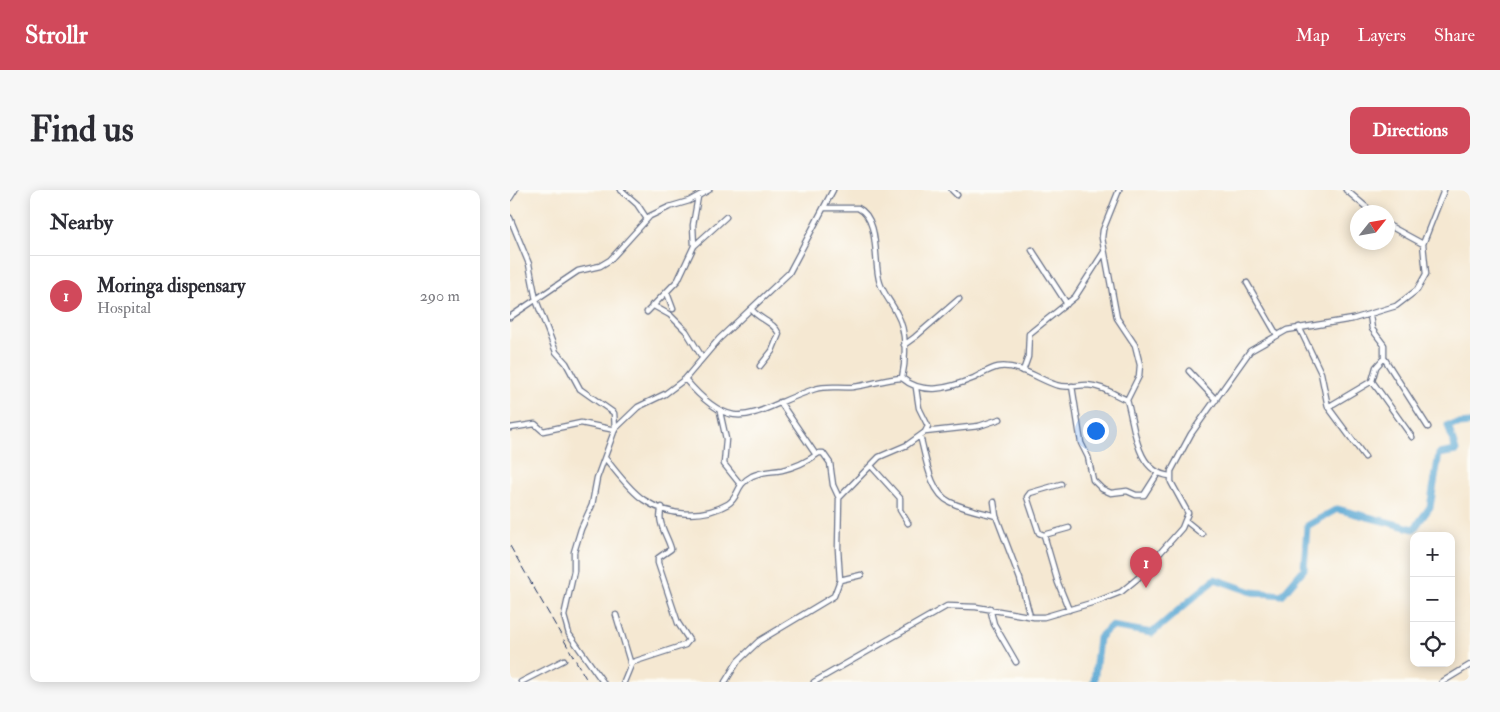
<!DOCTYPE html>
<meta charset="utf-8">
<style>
body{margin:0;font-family:"IM FELL Double Pica",serif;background:#f7f7f7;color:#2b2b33}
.controls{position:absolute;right:15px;bottom:15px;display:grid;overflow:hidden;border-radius:10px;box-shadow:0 2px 12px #0003}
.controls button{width:45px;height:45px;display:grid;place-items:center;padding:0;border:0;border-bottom:1px solid #e1e1e2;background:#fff;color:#2b2b33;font:25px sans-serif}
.compass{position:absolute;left:840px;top:15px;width:45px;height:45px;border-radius:50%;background:#fff;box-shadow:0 2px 12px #0003;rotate:59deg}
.you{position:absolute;left:585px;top:240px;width:18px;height:18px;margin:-12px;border:4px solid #fff;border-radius:50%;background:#1a73e8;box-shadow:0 0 0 8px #1a73e833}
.badge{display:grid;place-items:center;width:32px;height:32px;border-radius:50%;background:#d1495b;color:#fff;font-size:16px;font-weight:700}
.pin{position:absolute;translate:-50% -41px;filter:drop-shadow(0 1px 2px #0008)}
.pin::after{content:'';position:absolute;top:26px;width:18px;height:15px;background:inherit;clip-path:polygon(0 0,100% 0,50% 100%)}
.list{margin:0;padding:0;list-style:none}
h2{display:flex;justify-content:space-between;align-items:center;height:65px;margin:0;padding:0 20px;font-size:21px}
h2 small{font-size:16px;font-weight:400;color:#7c7c81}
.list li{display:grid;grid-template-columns:32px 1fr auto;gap:15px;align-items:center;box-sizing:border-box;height:80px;padding:0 20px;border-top:1px solid #e1e1e2}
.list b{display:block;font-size:19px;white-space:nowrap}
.list p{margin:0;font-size:16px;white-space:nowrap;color:#7c7c81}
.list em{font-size:16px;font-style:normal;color:#7c7c81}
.icon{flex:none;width:28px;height:28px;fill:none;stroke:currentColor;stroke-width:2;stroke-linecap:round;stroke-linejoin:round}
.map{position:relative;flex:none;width:960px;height:492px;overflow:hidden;border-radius:10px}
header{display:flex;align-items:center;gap:30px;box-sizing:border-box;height:70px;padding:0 25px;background:#d1495b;color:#fff}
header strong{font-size:24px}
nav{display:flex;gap:28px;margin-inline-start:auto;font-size:18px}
.intro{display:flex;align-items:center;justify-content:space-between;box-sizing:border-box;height:120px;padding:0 30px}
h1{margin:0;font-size:35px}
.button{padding:12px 22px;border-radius:10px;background:#d1495b;color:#fff;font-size:18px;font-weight:700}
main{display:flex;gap:30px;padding:0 30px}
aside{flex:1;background:#fff;border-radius:10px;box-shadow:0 2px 12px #0003}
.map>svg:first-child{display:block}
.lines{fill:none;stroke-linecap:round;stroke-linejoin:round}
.river{stroke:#5aa7d3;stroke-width:7}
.minor-casing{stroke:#677087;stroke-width:7}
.minor{stroke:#fff;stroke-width:4.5}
.rail{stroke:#1b2f5e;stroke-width:1;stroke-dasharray:8 4;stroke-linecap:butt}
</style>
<header>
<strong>Strollr</strong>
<nav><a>Map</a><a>Layers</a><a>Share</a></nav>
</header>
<div class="intro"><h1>Find us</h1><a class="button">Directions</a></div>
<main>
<aside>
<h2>Nearby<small></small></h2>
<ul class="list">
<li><span class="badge">1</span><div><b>Moringa dispensary</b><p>Hospital</p></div><em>290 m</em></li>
</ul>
</aside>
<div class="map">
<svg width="960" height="492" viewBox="0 0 960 492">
<rect width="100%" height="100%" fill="#fdfcf7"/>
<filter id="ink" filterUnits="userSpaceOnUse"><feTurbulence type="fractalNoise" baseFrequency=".02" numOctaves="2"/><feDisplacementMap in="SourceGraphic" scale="10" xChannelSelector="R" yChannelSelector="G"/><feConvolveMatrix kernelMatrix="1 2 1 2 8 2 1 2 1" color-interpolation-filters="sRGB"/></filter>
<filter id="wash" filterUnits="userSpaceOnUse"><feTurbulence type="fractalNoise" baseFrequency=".0096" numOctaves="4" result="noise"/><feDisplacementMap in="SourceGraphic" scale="20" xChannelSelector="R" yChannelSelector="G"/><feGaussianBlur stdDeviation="1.12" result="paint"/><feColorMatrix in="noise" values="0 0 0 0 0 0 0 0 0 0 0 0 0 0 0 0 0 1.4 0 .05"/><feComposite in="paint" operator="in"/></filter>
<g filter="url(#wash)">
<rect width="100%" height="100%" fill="#f5e8d2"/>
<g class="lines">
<path class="river" d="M584 492 589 448 601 436 642 443 705 389 742 402 772 405 794 379 797 336 827 319 904 339 920 317 929 264 946 261 938 235 960 233"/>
</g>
</g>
<g filter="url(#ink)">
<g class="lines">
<g class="minor-casing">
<path id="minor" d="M111 0 127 14 137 29
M442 0 447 5
M609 0 593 40 592 48 607 128 625 155 630 175 629 186 617 210C625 236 625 282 660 286
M836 0 862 22
M0 8 5 0
M315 18H348C371 29 363 74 370 93 374 105 382 113 387 124 397 141 396 170 392 188
M0 28 19 74 26 110 46 162 56 173 70 199 104 223 105 239
M878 35 913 54
M184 56 183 35 188 7
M522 60 557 114
M737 93 767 145
M157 103 163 119
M142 115 160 125 176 141 192 167
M242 120C250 130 264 132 269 144L262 161 250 176
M137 122 168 90 184 56 216 27
M860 125 862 139 874 155V168L918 237
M0 127 68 81 90 76 100 70 140 26 159 17 179 11 199 0
M789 137 811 183 818 217 855 267
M394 155 405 147 449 109
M513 181 518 167 519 144 565 107 594 62
M679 181 706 210
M175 189C227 251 243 219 305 199 317 195 330 198 343 197 359 195 375 189 392 188 413 206 440 198 464 188 472 184 479 179 488 177 509 174 528 189 546 195 557 199 567 195 577 195 592 196 603 204 617 210
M862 191 902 247
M562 196 571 253 578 267 583 290 592 299 601 303 617 301 626 305H634L648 283
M270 212 306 265
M818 217 862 191 866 177 874 168
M210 222 216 249 214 274 230 294
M0 238 25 234 33 241 71 233 105 240
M415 242 469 236 490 229
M410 246C416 266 419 302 440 312 454 319 471 322 486 326
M95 268C106 281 119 300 134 310 158 326 192 329 218 314 229 308 225 295 242 286 253 281 261 282 272 280 286 277 298 271 309 263H313L320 273 323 295 329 308
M362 277 390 308V320L398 333
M551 294 520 303 517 307 529 343 534 345 548 393 559 420
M484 312 486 326 510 389 520 426
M676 331 692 344
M534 345 559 338
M330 390 351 385
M480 418 484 434 506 472
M106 425 121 475 114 492
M120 473 175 455 179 450 168 433 148 373V368L161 359C157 344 146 333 152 317
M11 492 54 470
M93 492 59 444 54 426 64 381V362L71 339 82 315 87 288 105 239 128 217 155 204 175 189 209 149 279 83 323 0
M215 492 228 471 249 451 324 406 330 390 328 359 329 308 369 267 397 255 415 242 418 236 409 218 406 198
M304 492 437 416 466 417 524 427H534L588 411 611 402 628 388 672 338 678 323 661 292V281L681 244 740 161 777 140 843 129 886 116 907 100 916 84 913 54 934 0
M932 492 960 475"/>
</g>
<use href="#minor" class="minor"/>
<path class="rail" d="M0 356 78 492"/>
</g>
</g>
</svg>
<div class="controls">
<button>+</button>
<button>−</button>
<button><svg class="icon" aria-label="locate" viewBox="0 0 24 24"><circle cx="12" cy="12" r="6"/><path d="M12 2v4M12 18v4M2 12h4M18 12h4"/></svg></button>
</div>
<svg class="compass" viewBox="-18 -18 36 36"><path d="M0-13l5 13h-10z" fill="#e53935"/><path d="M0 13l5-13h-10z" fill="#7c7c81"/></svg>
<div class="you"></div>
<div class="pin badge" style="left:636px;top:398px">1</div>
</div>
</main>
